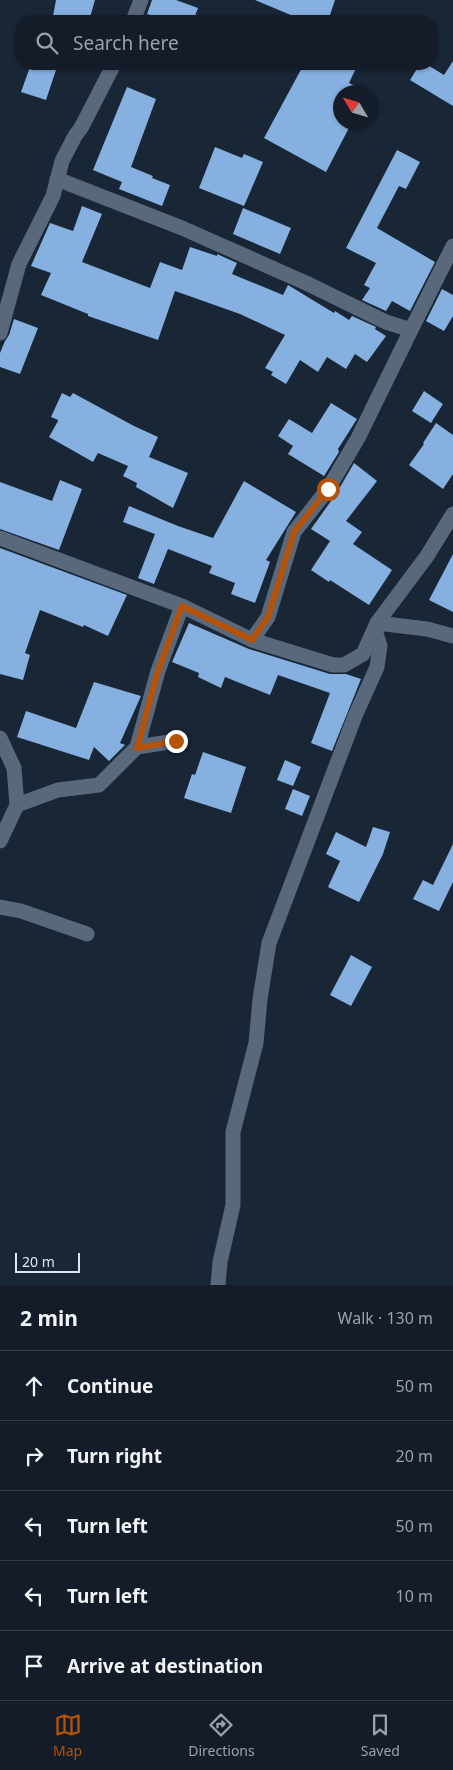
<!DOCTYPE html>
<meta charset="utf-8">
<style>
body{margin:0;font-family:"Noto Sans",sans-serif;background:#202934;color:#f1f3f6}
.compass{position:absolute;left:333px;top:85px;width:45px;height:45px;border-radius:50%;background:#131c28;box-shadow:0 1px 4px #0004;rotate:308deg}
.scale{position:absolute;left:15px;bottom:12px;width:65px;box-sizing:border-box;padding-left:5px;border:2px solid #dde6f0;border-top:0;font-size:14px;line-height:18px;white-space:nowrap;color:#dde6f0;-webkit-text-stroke:4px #192636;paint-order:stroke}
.stop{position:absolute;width:15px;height:15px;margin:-11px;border:4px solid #b45309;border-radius:50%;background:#fff}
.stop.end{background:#b45309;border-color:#fff;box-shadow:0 1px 5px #0008}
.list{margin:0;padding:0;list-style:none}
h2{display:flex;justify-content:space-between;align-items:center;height:65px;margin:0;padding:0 20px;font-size:21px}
h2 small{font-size:16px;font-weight:400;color:#9da1a8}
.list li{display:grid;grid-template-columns:32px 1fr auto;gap:15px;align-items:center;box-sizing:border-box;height:70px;padding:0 20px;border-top:1px solid #323a45}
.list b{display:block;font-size:19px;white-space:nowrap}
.list em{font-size:16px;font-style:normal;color:#9da1a8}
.icon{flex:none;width:28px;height:28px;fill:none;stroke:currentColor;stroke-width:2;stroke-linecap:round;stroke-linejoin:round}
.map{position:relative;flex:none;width:453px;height:1285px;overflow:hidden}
.search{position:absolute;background:#131c28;box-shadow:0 1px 4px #0004;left:15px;right:15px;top:15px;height:55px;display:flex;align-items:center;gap:12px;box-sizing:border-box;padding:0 18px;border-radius:20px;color:#9da1a8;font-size:19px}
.sheet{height:415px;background:#131c28}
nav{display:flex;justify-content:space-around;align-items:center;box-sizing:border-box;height:70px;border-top:1px solid #323a45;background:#131c28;font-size:14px;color:#9da1a8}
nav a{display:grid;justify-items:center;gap:2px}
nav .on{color:#b45309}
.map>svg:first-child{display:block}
.building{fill:#85b0df}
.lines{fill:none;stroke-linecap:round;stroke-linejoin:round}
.minor{stroke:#59687a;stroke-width:15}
.route{stroke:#b45309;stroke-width:6}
</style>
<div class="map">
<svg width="453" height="1285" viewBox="0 0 453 1285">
<rect width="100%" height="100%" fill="#192636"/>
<path class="building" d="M56 0H95L89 21H52Z
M152 0H176L198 8 193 21H169L147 14Z
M255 0H335L328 21H305Z
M453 61V106L410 80 420 64H426L444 75Z
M31 64H58L46 100 21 92Z
M304 64H358L349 83 367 92H340V122H352L326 172 264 138Z
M127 87 156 99 131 167 153 176 152 178 170 185 162 206 119 189 122 182 93 170Z
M215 147 242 158 244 154 263 162 244 206 199 188Z
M397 150 420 162 406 189 399 186 377 228 435 262 410 311 392 301 386 311 362 300 370 288 364 285 376 263 346 248Z
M82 206 102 214 82 262 150 288 160 262 182 270 190 247 217 256V254L237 263 232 274 283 295 288 285 334 313 335 311 349 320 352 316 376 327 375 329 386 336 367 362 355 354 346 369 327 357 318 372 300 360 286 384 271 375 273 372 265 368 285 335 240 314 175 291 158 340 88 316V314L41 295 51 273 31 266 50 223 73 231Z
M243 208 291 228 280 254 233 234Z
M442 289 453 295V316L444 331 426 321Z
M14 319 38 328 20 374 0 367V353L5 341 9 335Z
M424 391 443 404 431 423 412 411Z
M62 393 70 397 73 393 134 426 158 437 149 457 188 473 173 508 136 487 137 483 123 476 128 466 98 453 93 462 49 437 58 421V420L51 417Z
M331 403 357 419 338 449 339 452 324 476 288 454 293 446 278 436 289 419 312 433Z
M436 423 453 435V474L443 489 409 465 424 444 423 443Z
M354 463 377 481 346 521 362 532 353 544 392 570 369 605 330 580 329 582 311 570 330 541 311 529 336 494Z
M60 480 82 489 59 550 0 529V482L52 501Z
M244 481 296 512 266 560 270 562 255 603 231 594 235 583 209 573 212 566 168 549 154 584 138 578 155 534 123 522 129 506 178 526 213 538Z
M0 548 127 595 108 636 84 625 83 627 40 610 25 653 30 655 23 680 0 674Z
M453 554V612L429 600Z
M189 623 249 649 330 674H346L361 679 332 751 311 743 330 693 278 675 270 695 225 677 221 688 198 677 199 673 172 662Z
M94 682 141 696 120 743 125 745 109 761 94 747 89 760 17 737 26 711 76 728Z
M203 752 246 767 231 813 184 798 192 774 195 775Z
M285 760 301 767 293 786 277 780Z
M293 789 310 796 302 816 285 809Z
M373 827 390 832 383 854 359 902 328 887 340 861 326 854 336 832 366 847Z
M453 844V882L439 911 413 899 423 880 433 885Z
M351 955 372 967 351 1006 330 995Z"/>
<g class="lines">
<path class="minor" d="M133 21 141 0
M57 179 182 228 306 283 386 322 411 330 358 438 328 489 294 532 268 617 252 640
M411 330 453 246
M0 333 19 264 53 196 62 161 75 136 81 128 114 64
M0 538 182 606 252 640 333 665H344L363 654 377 623 427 556 453 514
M0 738 14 768 17 805 0 841
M137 747 158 671 182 606
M17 805 58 790 99 785 137 747 176 741
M0 907 21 911 87 934
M218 1285 220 1262 233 1205V1132L256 1043 260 999 269 943 355 716 377 667 380 646 375 630 377 623 427 629 453 636"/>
</g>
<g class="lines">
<path class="route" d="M176 741 137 748 158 671 182 606 252 640 268 617 294 532 328 489"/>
</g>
</svg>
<svg class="compass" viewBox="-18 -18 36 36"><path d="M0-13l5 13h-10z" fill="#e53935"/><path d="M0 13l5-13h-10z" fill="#9da1a8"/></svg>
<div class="scale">20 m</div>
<div class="stop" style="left:328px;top:489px"></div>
<div class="stop end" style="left:176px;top:741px"></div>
<div class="search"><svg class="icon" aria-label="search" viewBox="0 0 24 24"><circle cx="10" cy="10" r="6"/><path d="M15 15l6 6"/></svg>Search here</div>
</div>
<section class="sheet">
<h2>2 min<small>Walk · 130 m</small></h2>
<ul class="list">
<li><svg class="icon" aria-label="ahead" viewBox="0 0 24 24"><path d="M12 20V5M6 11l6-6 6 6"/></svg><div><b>Continue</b></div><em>50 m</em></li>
<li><svg class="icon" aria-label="right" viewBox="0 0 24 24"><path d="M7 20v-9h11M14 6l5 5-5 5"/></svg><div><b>Turn right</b></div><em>20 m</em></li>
<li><svg class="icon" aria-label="left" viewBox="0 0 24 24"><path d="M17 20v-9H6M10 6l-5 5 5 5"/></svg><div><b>Turn left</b></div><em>50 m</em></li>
<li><svg class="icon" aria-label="left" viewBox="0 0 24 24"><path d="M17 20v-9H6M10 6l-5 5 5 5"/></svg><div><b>Turn left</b></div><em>10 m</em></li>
<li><svg class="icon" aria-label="arrive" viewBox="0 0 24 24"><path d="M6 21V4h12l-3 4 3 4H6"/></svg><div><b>Arrive at destination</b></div></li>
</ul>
</section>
<nav>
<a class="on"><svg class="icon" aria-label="map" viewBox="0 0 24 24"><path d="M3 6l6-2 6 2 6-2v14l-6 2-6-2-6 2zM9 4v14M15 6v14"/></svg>Map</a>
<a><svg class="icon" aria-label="directions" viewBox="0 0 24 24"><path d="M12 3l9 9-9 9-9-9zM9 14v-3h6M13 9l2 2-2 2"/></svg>Directions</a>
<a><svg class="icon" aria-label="saved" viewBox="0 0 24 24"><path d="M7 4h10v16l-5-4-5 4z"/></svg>Saved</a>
</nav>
